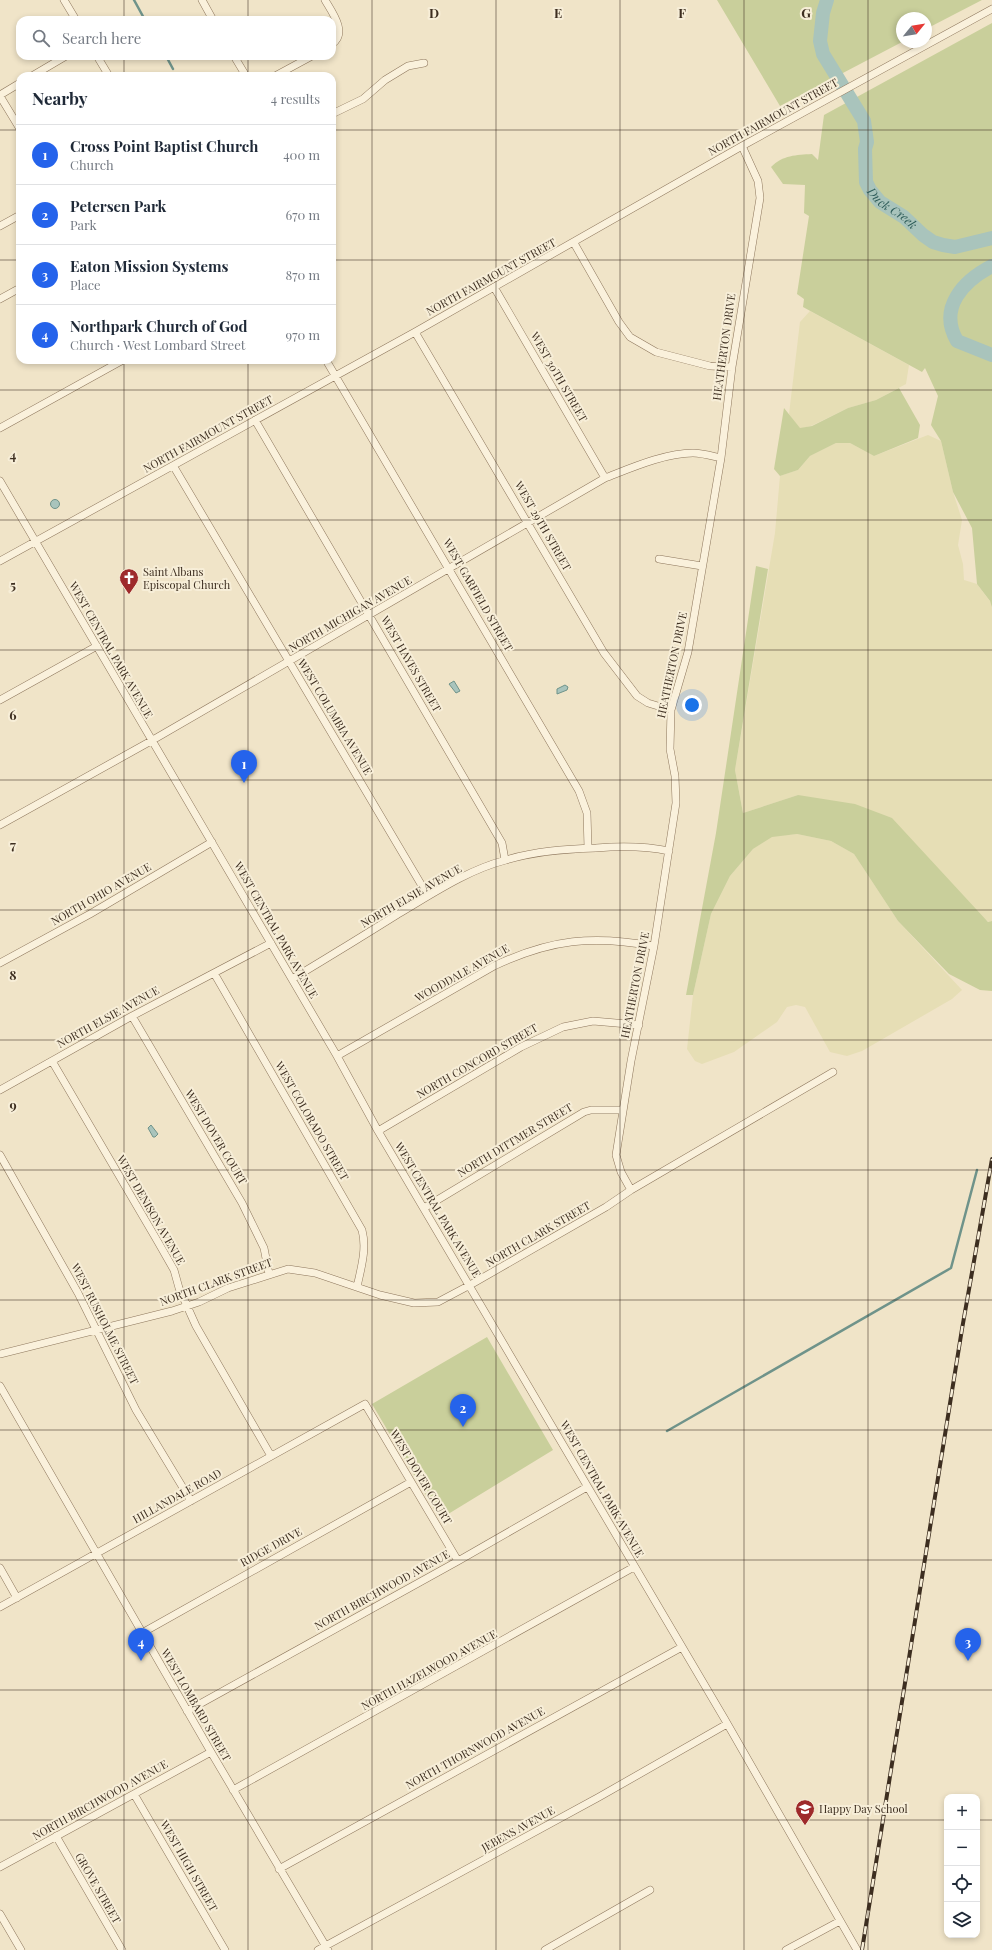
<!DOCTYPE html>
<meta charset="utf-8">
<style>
body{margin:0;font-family:"Playfair Display",serif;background:#f6f6f7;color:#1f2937}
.controls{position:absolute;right:12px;bottom:12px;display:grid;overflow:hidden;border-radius:8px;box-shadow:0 2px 6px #0003}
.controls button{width:36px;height:36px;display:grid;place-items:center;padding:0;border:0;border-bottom:1px solid #e0e1e3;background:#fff;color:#1f2937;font:20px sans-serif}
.compass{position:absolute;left:896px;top:12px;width:36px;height:36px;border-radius:50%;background:#fff;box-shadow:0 2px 6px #0003;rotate:60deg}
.you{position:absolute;left:692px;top:705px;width:14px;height:14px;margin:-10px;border:3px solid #fff;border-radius:50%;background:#1a73e8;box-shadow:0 0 0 6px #1a73e833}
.badge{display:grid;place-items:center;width:26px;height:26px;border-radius:50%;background:#2563eb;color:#fff;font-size:13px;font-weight:700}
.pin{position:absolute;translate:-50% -33px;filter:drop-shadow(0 1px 2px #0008)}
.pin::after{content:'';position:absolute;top:21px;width:14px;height:12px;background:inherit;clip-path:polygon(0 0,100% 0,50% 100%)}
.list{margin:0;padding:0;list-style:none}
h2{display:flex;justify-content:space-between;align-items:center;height:52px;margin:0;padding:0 16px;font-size:17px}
h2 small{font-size:13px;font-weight:400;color:#747a83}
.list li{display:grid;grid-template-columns:26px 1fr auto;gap:12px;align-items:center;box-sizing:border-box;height:60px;padding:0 16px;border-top:1px solid #e0e1e3}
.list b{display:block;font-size:15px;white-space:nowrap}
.list p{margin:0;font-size:13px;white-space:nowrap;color:#747a83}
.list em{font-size:13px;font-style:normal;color:#747a83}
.icon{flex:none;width:22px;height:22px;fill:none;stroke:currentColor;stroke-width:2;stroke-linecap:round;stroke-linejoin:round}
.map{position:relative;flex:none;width:992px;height:1950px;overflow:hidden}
.search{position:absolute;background:#fff;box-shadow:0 2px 6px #0003;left:16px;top:16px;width:320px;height:44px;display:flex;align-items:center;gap:10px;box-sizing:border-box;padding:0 14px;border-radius:12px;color:#747a83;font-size:15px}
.panel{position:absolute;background:#fff;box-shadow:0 2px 6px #0003;left:16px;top:72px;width:320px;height:292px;border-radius:12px}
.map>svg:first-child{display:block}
.farmland{fill:#e6deb5}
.green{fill:#c9cf9b}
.water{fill:#a9c4bc;stroke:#6f938a}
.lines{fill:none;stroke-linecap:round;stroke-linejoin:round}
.stream{stroke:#6f938a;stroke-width:2.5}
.river{stroke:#a9c4bc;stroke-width:14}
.minor-casing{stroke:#8d765c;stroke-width:8}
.minor{stroke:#faf1dc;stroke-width:7}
.rail-casing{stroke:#3d2e20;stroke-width:4}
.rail{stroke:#f7eed8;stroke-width:2.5;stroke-dasharray:8;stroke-linecap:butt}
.grid{fill:none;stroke:#3d2e20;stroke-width:1;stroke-opacity:0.55}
.labels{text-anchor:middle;stroke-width:4;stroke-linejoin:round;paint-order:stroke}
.street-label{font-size:11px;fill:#3d2e20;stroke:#f7eed8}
.poi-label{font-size:11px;fill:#3d2e20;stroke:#f7eed8;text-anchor:start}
.water-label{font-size:12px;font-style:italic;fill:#2f5d5a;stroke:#f7eed8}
.grid-label{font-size:13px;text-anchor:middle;font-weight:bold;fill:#3d2e20;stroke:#f7eed8;stroke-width:4;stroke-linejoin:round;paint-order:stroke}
</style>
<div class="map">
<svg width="992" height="1950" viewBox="0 0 992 1950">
<rect width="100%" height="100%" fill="#f0e4c8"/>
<path class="farmland" d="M810 311 909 365 906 384 876 400 848 408 811 426 799 429 789 414 800 322Z
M928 435 941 441 953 492 962 520 958 545 963 564 964 580 977 584 992 604V921L989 922 798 795 743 813 735 770 775 533 780 476 798 470 810 456 836 443H850L874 456Z
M797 834 831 841 854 854 898 921 962 990 952 999 862 1051 847 1056 830 1052 805 1007 796 1005 787 1007 777 1022 734 1052 702 1064 695 1061 687 1049 693 995 711 914 730 876 753 849 772 836Z"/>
<path class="green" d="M717 0H982L926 29V18H902V42L780 106Z
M992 23V607L990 601 977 584 972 528 953 492 941 441 931 425 938 396 925 368 922 372 803 307 804 299 797 294 809 216 804 213 805 185 783 184 771 167C783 155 796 155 812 154L818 160 824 115Z
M899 388 920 425 918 438 874 456 850 443H836L810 456 798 470 780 476 774 469 784 408 800 428 812 426 848 408 876 400Z
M756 566 768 569 735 770 743 813 798 795 855 804 892 818 988 922 992 921V991L980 990 949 974 898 921 854 854 831 841 797 834 772 837 753 849 730 876 711 914 693 995H686L716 833Z
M487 1337 553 1450 440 1519 372 1404Z"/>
<path class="water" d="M50.5 504a4.5 4.5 0 1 1 9 0a4.5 4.5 0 1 1-9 0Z
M454 681 460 691 456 693 449 684Z
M565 685 568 687 567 690 557 694V689Z
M151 1125 158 1134 155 1137H153L148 1128Z"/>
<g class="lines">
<path class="stream" d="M134 0 145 20
M166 56 173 69
M667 1431 951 1268 977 1170"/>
<g class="river">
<path id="s1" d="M827 0 823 13 820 41 823 54 864 121 867 142 865 149 866 182 870 190 880 202 904 217 923 235 933 242 943 245 955 247 992 238"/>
<path d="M992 266C963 281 938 308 957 341L992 355"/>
</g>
<g class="minor-casing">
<path id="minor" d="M64 0 76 20
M202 0 213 20
M325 0C332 12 348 33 332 44
M97 56 109 76
M234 56 246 76
M32 76 66 56
M275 76 312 56
M0 95 20 83
M0 96 20 129
M332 114 363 99 385 80 408 66 424 63
M0 226 20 215
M574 243 619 322 630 337 656 352 710 366 732 367
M494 287 605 478
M0 299 20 288
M415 332 604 653 637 696 648 703 671 710
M326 360 579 791 587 813 588 848
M255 420 502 843 505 860
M0 428 123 360
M174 467 428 896
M0 481 337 1056 378 1131 724 1718 857 1950
M659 559 702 566
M0 561 415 332 742 146 992 9
M0 700 97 646
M0 825 151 741 605 478C631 468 665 453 693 453 702 453 712 456 721 458
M0 963 90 914 212 842
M214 973 362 1230C367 1249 361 1268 357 1287
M292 979C327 958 363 936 398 914 432 894 467 870 506 860 535 851 566 849 596 848 621 846 645 846 669 851
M132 1016 242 1203 264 1248 269 1274
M337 1056 494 966C551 939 593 935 654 946
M52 1061 158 1242 174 1270 179 1288 196 1326 271 1456
M0 1090 132 1016 271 943
M378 1131 521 1047 563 1027 593 1021 639 1025
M0 1155 78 1293 136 1410 191 1501
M631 1190 621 1172 616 1155 631 1061 654 946 676 803 675 776 670 749 671 710 688 652 721 458 732 367 760 198 758 181 742 146
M424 1208 584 1112 591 1110H623
M0 1354 172 1311 199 1302 228 1288 288 1269 315 1273 380 1295 414 1303 438 1302 470 1285 606 1207 631 1190 833 1072
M0 1386 211 1752 328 1950
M0 1568 17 1598
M0 1607 365 1404 458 1561
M142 1633 411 1482
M187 1711 458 1561 587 1487
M233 1790 634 1567
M134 1794 225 1950
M56 1836 122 1950
M0 1867 211 1752
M279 1869 682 1647
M0 1914 21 1950
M318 1950 599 1797 727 1724
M545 1950 650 1890
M786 1950 840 1921"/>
</g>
<use href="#minor" class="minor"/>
<g class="rail-casing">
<path id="rail" d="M862 1950 962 1329 992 1159"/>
</g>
<use href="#rail" class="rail"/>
</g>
<path class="grid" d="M124 0V20M248 0V20M372 0V1950M496 0V1950M620 0V1950M744 0V1950M868 0V1950M124 56V76M248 56V76M0 130H20M332 130H992M0 260H20M332 260H992M124 360V1950M248 360V1950M0 390H992M0 520H992M0 650H992M0 780H992M0 910H992M0 1040H992M0 1170H992M0 1300H992M0 1430H992M0 1560H992M0 1690H992M0 1820H947M977 1820H992"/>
<defs>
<g id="church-pin" transform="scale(1)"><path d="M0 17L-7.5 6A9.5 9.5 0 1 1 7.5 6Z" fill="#9e2a2b" stroke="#f7eed8"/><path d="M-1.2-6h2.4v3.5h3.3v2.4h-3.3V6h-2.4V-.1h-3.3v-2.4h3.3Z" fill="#fff"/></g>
<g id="school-pin" transform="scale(1)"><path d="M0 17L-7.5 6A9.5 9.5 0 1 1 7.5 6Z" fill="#9e2a2b" stroke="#f7eed8"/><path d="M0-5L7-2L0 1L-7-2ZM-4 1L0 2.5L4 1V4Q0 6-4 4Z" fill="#fff"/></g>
</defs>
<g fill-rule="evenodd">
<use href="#church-pin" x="129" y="578"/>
<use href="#school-pin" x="805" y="1809"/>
</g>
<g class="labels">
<g class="street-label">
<text transform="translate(773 117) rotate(-29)" y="4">NORTH FAIRMOUNT STREET</text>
<text transform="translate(491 277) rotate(-29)" y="4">NORTH FAIRMOUNT STREET</text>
<text transform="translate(724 347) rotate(-82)" y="4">HEATHERTON DRIVE</text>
<text transform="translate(559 377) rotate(60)" y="4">WEST 30TH STREET</text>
<text transform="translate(208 434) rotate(-29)" y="4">NORTH FAIRMOUNT STREET</text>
<text transform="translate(543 526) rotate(60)" y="4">WEST 29TH STREET</text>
<text transform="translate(478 595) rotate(60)" y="4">WEST GARFIELD STREET</text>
<text transform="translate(350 614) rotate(-30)" y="4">NORTH MICHIGAN AVENUE</text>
<text transform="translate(111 650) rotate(60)" y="4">WEST CENTRAL PARK AVENUE</text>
<text transform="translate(411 664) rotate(60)" y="4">WEST HAYES STREET</text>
<text transform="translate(672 665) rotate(-78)" y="4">HEATHERTON DRIVE</text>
<text transform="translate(335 717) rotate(59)" y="4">WEST COLUMBIA AVENUE</text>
<text transform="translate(101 894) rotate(-30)" y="4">NORTH OHIO AVENUE</text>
<text transform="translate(411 896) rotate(-30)" y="4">NORTH ELSIE AVENUE</text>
<text transform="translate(276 930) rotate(60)" y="4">WEST CENTRAL PARK AVENUE</text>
<text transform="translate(462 973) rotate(-29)" y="4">WOODDALE AVENUE</text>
<text transform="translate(635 985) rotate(-79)" y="4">HEATHERTON DRIVE</text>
<text transform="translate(108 1017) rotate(-29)" y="4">NORTH ELSIE AVENUE</text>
<text transform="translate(477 1061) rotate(-30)" y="4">NORTH CONCORD STREET</text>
<text transform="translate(312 1121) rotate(60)" y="4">WEST COLORADO STREET</text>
<text transform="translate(216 1137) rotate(59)" y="4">WEST DOVER COURT</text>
<text transform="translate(515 1140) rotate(-31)" y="4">NORTH DITTMER STREET</text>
<text transform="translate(151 1210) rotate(60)" y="4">WEST DENISON AVENUE</text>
<text transform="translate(438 1210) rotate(59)" y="4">WEST CENTRAL PARK AVENUE</text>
<text transform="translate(538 1234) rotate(-30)" y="4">NORTH CLARK STREET</text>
<text transform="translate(216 1282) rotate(-20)" y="4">NORTH CLARK STREET</text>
<text transform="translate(105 1324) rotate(63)" y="4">WEST RUSHOLME STREET</text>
<text transform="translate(421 1477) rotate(59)" y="4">WEST DOVER COURT</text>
<text transform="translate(602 1489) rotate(60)" y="4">WEST CENTRAL PARK AVENUE</text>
<text transform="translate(177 1496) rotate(-29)" y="4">HILLANDALE ROAD</text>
<text transform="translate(271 1547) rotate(-29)" y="4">RIDGE DRIVE</text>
<text transform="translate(382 1590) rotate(-29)" y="4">NORTH BIRCHWOOD AVENUE</text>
<text transform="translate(429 1670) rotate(-29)" y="4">NORTH HAZELWOOD AVENUE</text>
<text transform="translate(196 1705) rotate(60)" y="4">WEST LOMBARD STREET</text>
<text transform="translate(475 1748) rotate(-29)" y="4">NORTH THORNWOOD AVENUE</text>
<text transform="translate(100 1800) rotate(-29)" y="4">NORTH BIRCHWOOD AVENUE</text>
<text transform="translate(518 1829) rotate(-29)" y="4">JEBENS AVENUE</text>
<text transform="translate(189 1866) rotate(60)" y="4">WEST HIGH STREET</text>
<text transform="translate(98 1888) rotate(60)" y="4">GROVE STREET</text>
</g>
<g class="poi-label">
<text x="143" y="576">Saint Albans<tspan x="143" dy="13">Episcopal Church</tspan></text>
<text x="819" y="1813">Happy Day School</text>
</g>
<g class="water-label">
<text dy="4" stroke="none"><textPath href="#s1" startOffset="233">Duck Creek</textPath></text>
</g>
</g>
<g class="grid-label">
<text x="434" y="18">D</text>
<text x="558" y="18">E</text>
<text x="682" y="18">F</text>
<text x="806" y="18">G</text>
<text x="13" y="460">4</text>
<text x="13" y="590">5</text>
<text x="13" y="720">6</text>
<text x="13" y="850">7</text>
<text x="13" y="980">8</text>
<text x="13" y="1110">9</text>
</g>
</svg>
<div class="controls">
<button>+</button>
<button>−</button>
<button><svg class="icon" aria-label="locate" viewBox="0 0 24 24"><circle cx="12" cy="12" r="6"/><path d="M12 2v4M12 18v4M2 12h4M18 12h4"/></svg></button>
<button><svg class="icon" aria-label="layers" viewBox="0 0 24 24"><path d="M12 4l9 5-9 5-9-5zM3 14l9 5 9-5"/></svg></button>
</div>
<svg class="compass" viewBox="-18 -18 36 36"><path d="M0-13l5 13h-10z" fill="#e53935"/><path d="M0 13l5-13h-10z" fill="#747a83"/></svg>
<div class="you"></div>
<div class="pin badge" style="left:244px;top:783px">1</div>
<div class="pin badge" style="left:463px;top:1427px">2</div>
<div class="pin badge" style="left:968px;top:1661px">3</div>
<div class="pin badge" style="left:141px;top:1661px">4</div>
<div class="search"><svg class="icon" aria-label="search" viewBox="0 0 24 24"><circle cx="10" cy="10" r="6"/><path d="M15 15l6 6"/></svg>Search here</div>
<section class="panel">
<h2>Nearby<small>4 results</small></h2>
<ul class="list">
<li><span class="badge">1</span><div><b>Cross Point Baptist Church</b><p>Church</p></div><em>400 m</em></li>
<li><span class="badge">2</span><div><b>Petersen Park</b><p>Park</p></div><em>670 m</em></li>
<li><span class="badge">3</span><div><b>Eaton Mission Systems</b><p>Place</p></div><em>870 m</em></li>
<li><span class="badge">4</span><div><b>Northpark Church of God</b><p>Church · West Lombard Street</p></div><em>970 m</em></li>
</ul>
</section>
</div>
